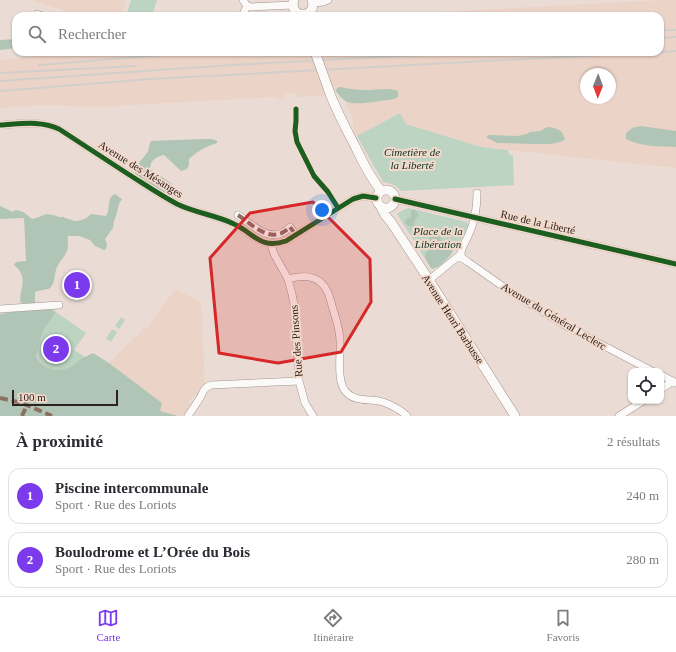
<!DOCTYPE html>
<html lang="fr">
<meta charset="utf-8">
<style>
body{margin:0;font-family:Georgia,serif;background:#f7f7f7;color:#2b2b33}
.controls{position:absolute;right:12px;bottom:12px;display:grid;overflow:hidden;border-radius:8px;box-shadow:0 1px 3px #0004}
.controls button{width:36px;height:36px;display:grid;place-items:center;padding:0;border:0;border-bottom:1px solid #e1e1e2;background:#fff;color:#2b2b33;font:20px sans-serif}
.compass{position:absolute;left:580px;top:68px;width:36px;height:36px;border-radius:50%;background:#fff;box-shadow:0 1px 3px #0004;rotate:181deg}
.scale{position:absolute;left:12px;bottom:10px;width:106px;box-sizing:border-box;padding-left:4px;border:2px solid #2c231e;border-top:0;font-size:11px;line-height:14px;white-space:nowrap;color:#2c231e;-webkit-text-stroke:3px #f3d9cc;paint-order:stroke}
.you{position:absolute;left:322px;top:210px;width:14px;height:14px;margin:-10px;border:3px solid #fff;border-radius:50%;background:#1a73e8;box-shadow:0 0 0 6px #1a73e833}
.badge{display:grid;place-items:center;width:26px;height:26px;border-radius:50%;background:#7c3aed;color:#fff;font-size:13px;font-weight:700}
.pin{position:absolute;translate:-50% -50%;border:2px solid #fff;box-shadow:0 1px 4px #0006}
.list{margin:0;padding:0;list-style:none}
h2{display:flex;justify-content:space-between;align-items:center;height:52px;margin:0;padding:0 16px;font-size:17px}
h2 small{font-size:13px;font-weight:400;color:#7c7c81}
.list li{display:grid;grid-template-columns:26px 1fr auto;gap:12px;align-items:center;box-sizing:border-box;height:56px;margin:0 8px 8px;padding:0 8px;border:1px solid #e1e1e2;border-radius:12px}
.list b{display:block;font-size:15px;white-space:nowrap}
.list p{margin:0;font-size:13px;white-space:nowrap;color:#7c7c81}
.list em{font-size:13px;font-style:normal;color:#7c7c81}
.icon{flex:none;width:22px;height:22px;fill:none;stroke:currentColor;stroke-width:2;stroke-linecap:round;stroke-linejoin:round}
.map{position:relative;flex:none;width:676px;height:416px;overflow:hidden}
.search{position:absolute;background:#fff;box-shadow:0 1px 3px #0004;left:12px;right:12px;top:12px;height:44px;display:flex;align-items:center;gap:10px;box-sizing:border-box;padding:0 14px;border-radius:12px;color:#7c7c81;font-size:15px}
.sheet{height:180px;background:#fff}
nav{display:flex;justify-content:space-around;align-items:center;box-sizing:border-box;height:56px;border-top:1px solid #e1e1e2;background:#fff;font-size:11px;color:#7c7c81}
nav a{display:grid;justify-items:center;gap:2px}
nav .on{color:#7c3aed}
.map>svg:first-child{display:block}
.built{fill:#ecd3c7;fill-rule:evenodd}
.green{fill:#bdd4c3}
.forest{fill:#b0c5b5}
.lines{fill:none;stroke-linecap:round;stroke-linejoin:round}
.minor-casing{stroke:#9f948f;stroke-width:8}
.major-casing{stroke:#9f948f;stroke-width:10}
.minor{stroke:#fcfaf9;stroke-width:7}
.major{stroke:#fcfaf9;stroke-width:9}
.rail{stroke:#d2cecc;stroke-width:2}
.major-bridge-casing{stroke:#9f948f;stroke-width:10;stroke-linecap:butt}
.major-bridge{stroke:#fcfaf9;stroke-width:9}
.quiet{stroke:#8d6e63;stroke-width:4;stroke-dasharray:8 4;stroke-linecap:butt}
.cycleway-casing{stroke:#f3d9cc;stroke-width:8}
.cycleway{stroke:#1b5e20;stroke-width:5}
.marked{fill:#d62828;fill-opacity:0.2;stroke:#d62828;stroke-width:3;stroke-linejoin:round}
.labels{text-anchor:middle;stroke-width:4;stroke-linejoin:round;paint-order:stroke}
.park-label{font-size:11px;font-style:italic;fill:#043121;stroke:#f3d9cc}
.street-label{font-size:11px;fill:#2c231e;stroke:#f3d9cc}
</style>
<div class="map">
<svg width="676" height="416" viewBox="0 0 676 416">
<rect width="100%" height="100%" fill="#eadcd5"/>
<path class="built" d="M33 0H126L121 16H69L70 12 33 1Z
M662 0H676V168L481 147 406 124 399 113 357 136 353 126V119L345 101 334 90 323 96 296 97 294 93H287L283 100 274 97 98 107 45 105 0 108V60L83 52H660V16H379L386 15ZM586 74H610V98H586Z
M175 289 201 302 205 383 196 396 194 395 189 402 191 405 183 416H178L159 411 162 403 109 363 135 336 138 337 144 327 147 328Z"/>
<path class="green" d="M131 0H157L152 16H126Z
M400 113 406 124 481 147 508 150 509 154 513 155 514 185 401 191C396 185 390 183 383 182L357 136Z
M408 208 467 222 468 224V226C463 237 445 271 431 268L397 214 403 210Z
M56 312 86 333 74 350 85 357C80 360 75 365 69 368 56 374 43 368 36 357L40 340 45 328Z
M121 317 125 320 119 329 115 326Z
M112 329 117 332 111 342 106 339Z"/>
<path class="forest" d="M16 39V48L0 50V40Z
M340 87C349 89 357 90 366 90 376 90 388 87 398 91V97L394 99C384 100 356 106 347 102 343 100 339 95 336 91L337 88Z
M641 126 676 131V147C659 146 641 147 626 139V133L632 128Z
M549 127C559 129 562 130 565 139L563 141 551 144H533L497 143 486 137 489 135 517 136 527 134 530 132 541 131 545 128Z
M201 139H212L217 141V143C207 146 196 152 189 159 189 167 189 169 181 171L164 155C156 157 150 160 150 169L171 183 173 187 172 191 168 193 159 194 137 177C130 168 144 159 148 151 149 148 149 145 151 141Z
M115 194 122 199 119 204 116 216 114 221 113 228 105 239 107 244 106 249 104 250 95 246 90 240 79 236H68C67 241 69 246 67 251 64 258 58 263 56 270 54 276 55 284 50 288 47 290 39 290 35 292V303C29 304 24 305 20 301 20 287 29 277 14 265 16 260 21 262 26 261L24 218 0 219V206L13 212 15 210C26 212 24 213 32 219L39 217 46 214 53 215 59 217H63L68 219 73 220V221C81 221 85 220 91 214L106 216C111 209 106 198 115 194Z
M412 210H415L417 212 418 216 415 219 414 226C410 227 407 226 405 223V220L411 217V211Z
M435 229 438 231 442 244 452 251V253L440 265 433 269 431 268 425 258 426 253 432 246 429 236 431 231Z
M51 309 56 312 45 328 40 340 36 357C43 368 55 373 68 368 73 366 77 362 81 359 85 357 89 355 93 353L109 363 162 403 160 411 178 416H0V314L11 312Z"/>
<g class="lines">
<g class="minor-casing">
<path id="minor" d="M243 0 247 6 251 7 293 5
M313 3 323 2 328 0
M37 14 42 16
M242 16 247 6
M0 125C20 124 40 120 59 129 82 144 105 159 128 174 144 184 160 195 177 204 195 213 216 215 234 224 254 233 260 250 286 241L353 199 363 196 376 198
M395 199 676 264
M238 215C250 223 264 238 279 234 283 233 287 230 290 227L296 235
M271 244 274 254 288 279 292 294 295 309 299 381 305 403 313 416
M461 254 462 258 468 262 508 290 568 327 652 371
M288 279C303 275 319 274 327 291 330 296 331 303 333 309 336 319 340 330 340 341 341 355 336 381 346 392 356 403 370 398 383 402 391 405 401 410 407 416
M429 280 461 254C461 247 467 240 469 234 475 221 477 207 477 193
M0 309 59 305
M661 375 676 383
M661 389 673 381
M188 416 200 398 204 390 207 387 211 385 299 381
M619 416 643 401"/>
</g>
<g class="major-casing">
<path id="major" d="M294 0C288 19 318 19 312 0
M328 88C335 109 346 128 356 148 363 163 371 178 381 191
M377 199a9 9 0 1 1 18 0a9 9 0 1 1-18 0Z
M381 207 385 215 391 222 429 280 515 416"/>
</g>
<use href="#minor" class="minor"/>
<use href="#major" class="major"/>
<path class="rail" d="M660 30H676
M660 38 676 37
M39 65 199 52
M0 73 136 66
M0 81 232 65 476 52
M0 91 151 79 676 51"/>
<g class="major-bridge-casing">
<path id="major-bridge" d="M315 52 328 88"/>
</g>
<use href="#major-bridge" class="major-bridge"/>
<path class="quiet" d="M238 215C250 223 264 238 279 234 283 233 287 230 290 227L296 235
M0 398 22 403 52 416
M22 416 27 405"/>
<g class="cycleway-casing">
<path id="cycleway" d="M296 109V121L295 131 297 142 314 176 328 192 338 208
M0 125C20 124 40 120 59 129 82 144 105 159 128 174 144 184 160 195 177 204 195 213 216 215 234 224 254 233 260 250 286 241L353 199 363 196 376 198
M395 199 676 264"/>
</g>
<use href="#cycleway" class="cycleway"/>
</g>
<path class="marked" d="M313 202 370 259 371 302 341 352 278 363 219 353 210 258 250 213Z"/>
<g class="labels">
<g class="park-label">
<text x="412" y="156">Cimetière de<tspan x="412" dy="13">la Liberté</tspan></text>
<text x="438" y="235">Place de la<tspan x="438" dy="13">Libération</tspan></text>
</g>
<g class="street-label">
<text transform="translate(141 169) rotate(32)" y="4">Avenue des Mésanges</text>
<text transform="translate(538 222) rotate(13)" y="4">Rue de la Liberté</text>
<text transform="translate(554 316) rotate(31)" y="4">Avenue du Général Leclerc</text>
<text transform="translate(453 319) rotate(57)" y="4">Avenue Henri Barbusse</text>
<text transform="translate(296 341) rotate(-94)" y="4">Rue des Pinsons</text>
</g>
</g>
</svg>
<div class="controls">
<button><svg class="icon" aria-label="locate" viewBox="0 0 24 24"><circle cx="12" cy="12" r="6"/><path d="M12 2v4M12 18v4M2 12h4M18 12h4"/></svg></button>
</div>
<svg class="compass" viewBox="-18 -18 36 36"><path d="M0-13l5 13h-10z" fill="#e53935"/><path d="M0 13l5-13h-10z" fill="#7c7c81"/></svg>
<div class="scale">100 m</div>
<div class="you"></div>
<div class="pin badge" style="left:77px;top:285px">1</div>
<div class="pin badge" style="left:56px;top:349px">2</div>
<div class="search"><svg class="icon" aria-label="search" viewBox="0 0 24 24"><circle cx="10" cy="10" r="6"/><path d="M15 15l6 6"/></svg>Rechercher</div>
</div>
<section class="sheet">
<h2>À proximité<small>2 résultats</small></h2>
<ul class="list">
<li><span class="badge">1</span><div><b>Piscine intercommunale</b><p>Sport · Rue des Loriots</p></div><em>240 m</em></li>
<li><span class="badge">2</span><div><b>Boulodrome et L’Orée du Bois</b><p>Sport · Rue des Loriots</p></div><em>280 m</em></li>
</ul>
</section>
<nav>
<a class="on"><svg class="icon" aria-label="map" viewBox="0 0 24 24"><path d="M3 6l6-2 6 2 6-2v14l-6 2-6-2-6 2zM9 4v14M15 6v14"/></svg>Carte</a>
<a><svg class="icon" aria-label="directions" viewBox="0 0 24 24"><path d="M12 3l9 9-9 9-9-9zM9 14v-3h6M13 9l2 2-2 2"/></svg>Itinéraire</a>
<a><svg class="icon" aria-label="saved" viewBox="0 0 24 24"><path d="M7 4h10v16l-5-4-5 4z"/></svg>Favoris</a>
</nav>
